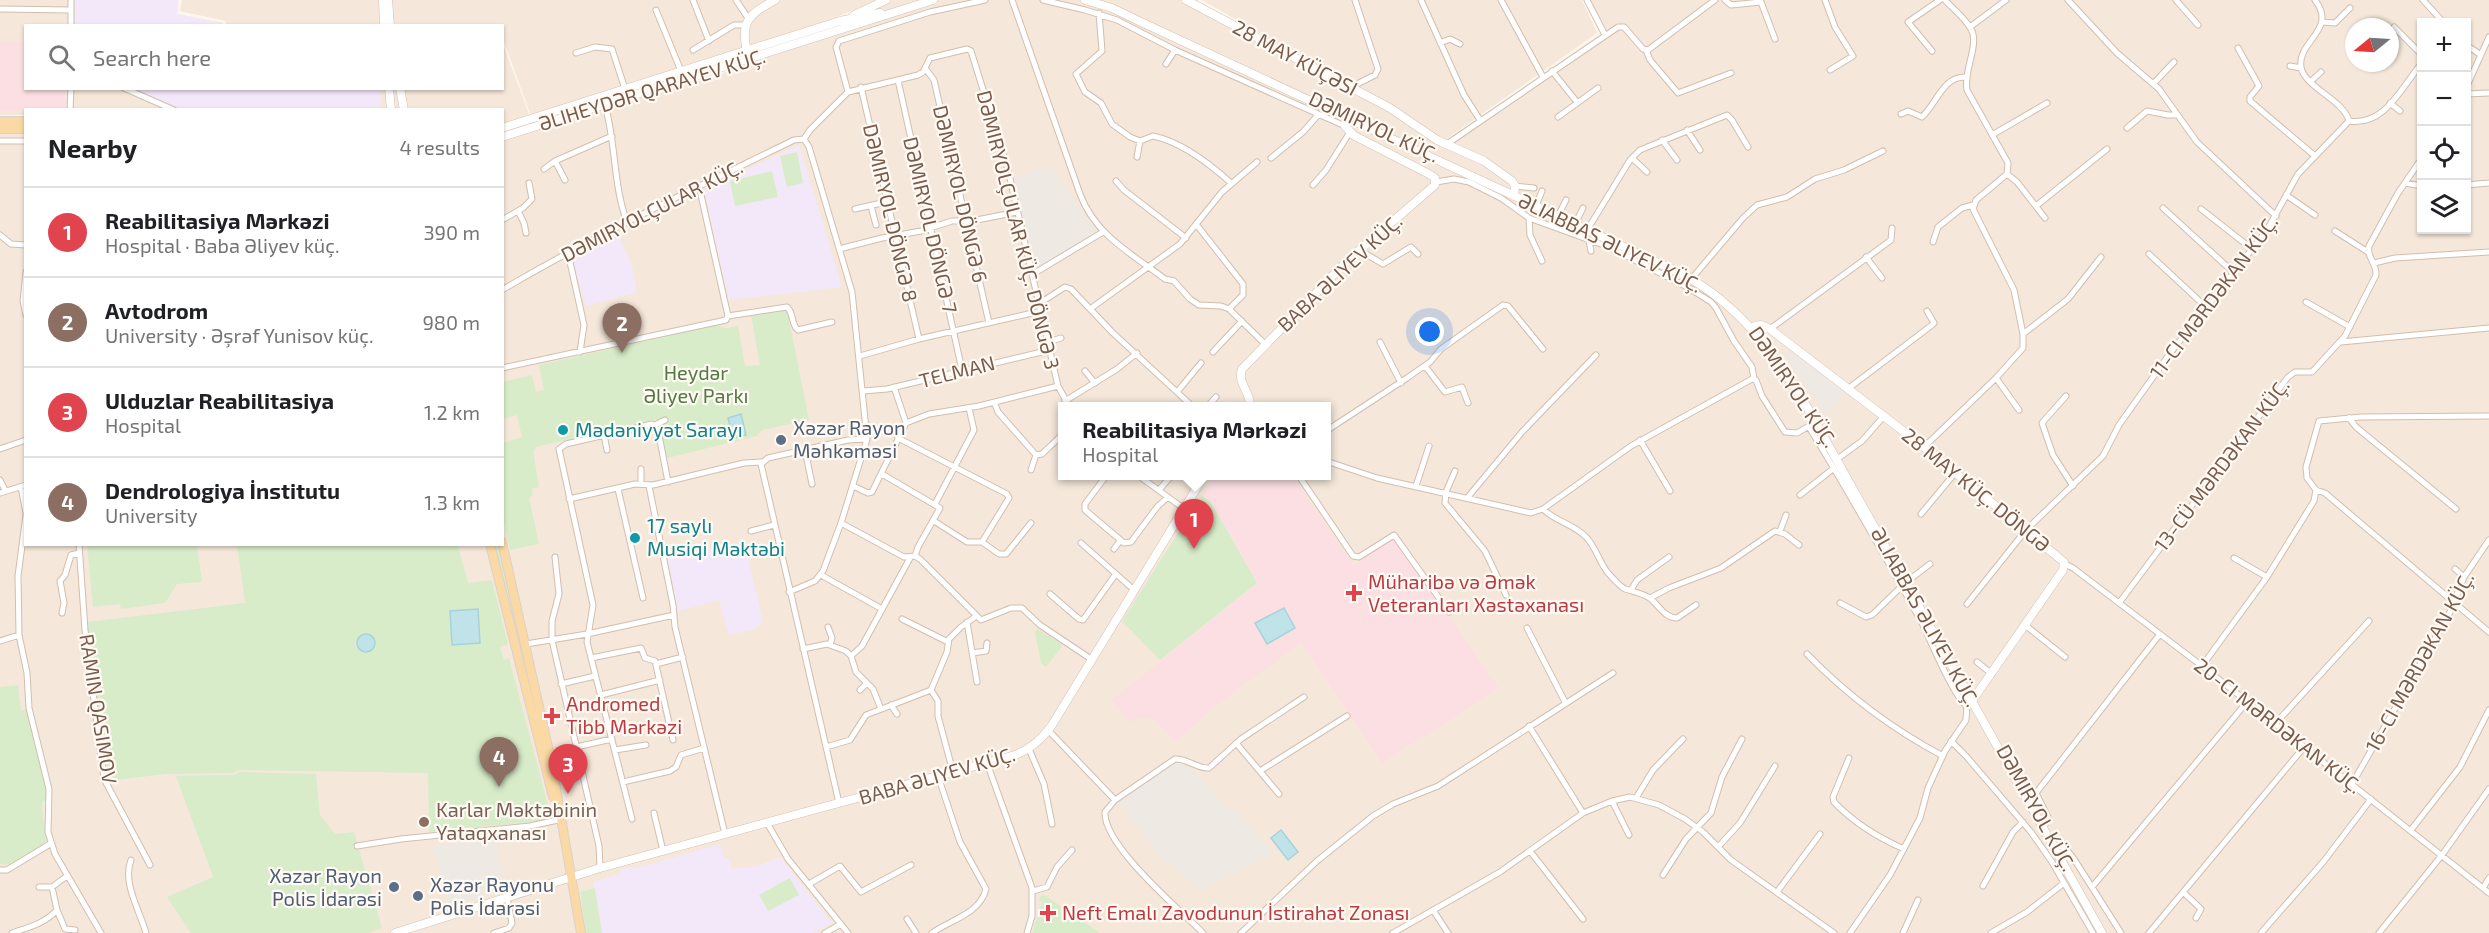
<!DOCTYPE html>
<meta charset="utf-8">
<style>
body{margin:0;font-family:"Exo 2",sans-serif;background:#f6f6f6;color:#202124}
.controls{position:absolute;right:18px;top:18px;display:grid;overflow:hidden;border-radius:0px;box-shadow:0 2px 4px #0004}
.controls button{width:54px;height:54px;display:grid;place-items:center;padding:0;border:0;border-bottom:2px solid #e0e0e0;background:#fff;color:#202124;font:30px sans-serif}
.compass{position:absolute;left:2345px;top:18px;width:54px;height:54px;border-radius:50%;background:#fff;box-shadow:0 2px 4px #0004;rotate:252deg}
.you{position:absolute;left:1430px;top:332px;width:21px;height:21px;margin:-15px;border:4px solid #fff;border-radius:50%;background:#1a73e8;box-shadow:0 0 0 9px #1a73e833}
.badge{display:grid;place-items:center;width:39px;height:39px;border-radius:50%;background:#0f766e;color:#fff;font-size:20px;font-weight:700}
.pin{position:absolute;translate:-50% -50px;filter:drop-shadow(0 2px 3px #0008)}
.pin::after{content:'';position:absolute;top:32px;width:21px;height:18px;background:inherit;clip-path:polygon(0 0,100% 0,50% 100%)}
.popup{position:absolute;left:1058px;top:402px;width:273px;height:78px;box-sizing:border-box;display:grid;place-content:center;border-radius:0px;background:#fff;filter:drop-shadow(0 2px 4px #0005);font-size:20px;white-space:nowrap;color:#757577}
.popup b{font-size:22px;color:#202124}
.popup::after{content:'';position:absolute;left:50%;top:100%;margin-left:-12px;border:12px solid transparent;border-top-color:#fff}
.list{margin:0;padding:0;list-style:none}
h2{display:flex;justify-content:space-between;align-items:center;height:78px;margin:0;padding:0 24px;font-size:26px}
h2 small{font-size:20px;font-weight:400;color:#757577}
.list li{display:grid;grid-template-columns:39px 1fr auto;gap:18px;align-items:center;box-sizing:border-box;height:90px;padding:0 24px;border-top:2px solid #e0e0e0}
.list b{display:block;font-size:22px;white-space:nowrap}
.list p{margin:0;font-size:20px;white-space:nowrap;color:#757577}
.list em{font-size:20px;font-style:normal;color:#757577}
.icon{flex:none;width:33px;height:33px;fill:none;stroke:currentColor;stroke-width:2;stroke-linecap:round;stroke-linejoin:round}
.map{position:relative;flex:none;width:2489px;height:933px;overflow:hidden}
.search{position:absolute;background:#fff;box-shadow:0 2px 4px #0004;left:24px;top:24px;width:480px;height:66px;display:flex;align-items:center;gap:15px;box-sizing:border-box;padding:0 21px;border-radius:0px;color:#757577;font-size:22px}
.panel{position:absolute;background:#fff;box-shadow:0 2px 4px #0004;left:24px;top:108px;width:480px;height:438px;border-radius:0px}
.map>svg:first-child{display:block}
.residential{fill:#f5e8da;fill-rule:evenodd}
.industrial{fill:#efe9e4}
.education{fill:#f3e8fa}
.medical{fill:#fbdfe3}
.green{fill:#d8ecc9}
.water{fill:#bfe3e8;stroke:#a5d3da;stroke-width:1.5}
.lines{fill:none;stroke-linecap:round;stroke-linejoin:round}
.street-casing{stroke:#d1beb0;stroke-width:7}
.secondary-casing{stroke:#d6c0b0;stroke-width:9}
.primary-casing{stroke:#dad1cd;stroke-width:10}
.street{stroke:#fff;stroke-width:5}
.secondary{stroke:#fff;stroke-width:8}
.primary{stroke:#fbd9a5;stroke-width:8}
.culture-dot{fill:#0f9aa8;stroke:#fffaf3;stroke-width:2}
.service-dot{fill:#5c6f8a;stroke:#fffaf3;stroke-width:2}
.health-dot{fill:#e0444e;stroke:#fffaf3;stroke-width:2}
.education-dot{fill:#8d6e63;stroke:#fffaf3;stroke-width:2}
.labels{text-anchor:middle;stroke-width:4.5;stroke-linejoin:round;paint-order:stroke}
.street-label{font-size:20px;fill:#7a5c4d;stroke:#fffaf3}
.park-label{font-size:20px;fill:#537a41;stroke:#fffaf3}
.service-label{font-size:20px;fill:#4e5e75;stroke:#fffaf3;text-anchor:start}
.culture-label{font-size:20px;fill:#0d838f;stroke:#fffaf3;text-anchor:start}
.health-label{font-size:20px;fill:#be3a42;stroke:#fffaf3;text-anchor:start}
.education-label{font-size:20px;fill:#785e54;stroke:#fffaf3;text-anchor:start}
</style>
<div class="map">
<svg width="2489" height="933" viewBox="0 0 2489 933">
<rect width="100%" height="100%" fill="#fdf6ec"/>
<path class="residential" d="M0 0H178L177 14 223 23V26H26V88H502L503 44 535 130 726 72 802 43 852 16 887 0H1188L1447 144 1604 35 1586 0H2489V933H0V132H25L26 544H502V110H26L25 115H0ZM2422 22H2466V230H2422ZM2354 27H2390V63H2354ZM1062 406H1326V476H1062Z
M182 0H877L832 19 531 116 503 39 502 26H226V21L180 11Z
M1202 0H1582L1597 33 1445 140Z"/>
<path class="industrial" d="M1050 166 1097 232 1037 269 1012 178Z
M1792 349 1847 392 1825 414 1786 355Z
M1179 761 1200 776 1231 813 1236 809 1273 854 1201 890 1156 853 1119 801 1172 763Z
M495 838 507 891 450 907 432 847Z"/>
<path class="education" d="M74 0H178L177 14 223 23V26L75 25Z
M131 89H380L381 109H182Z
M799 145 842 287 729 300 704 190Z
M617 232 632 266 637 292 586 306 572 258 577 251Z
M744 542 763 621 757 628 729 635 719 600 678 611 667 554 678 551 680 557Z
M720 844 724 858H729L732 869 755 867 780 857 832 923 813 933H602L593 882 621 874 620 870 631 867 634 869Z"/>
<path class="medical" d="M0 41H25L26 88 65 89V109L0 111Z
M1214 476H1293L1353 565 1394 539 1499 688 1382 763 1301 643 1215 706 1178 740 1175 741 1153 719 1139 718 1130 722 1112 700 1258 583 1212 502 1203 494Z"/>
<path class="green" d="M797 152 803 183 787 187 780 156Z
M772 171 778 197 735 206 730 181Z
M787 309 809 420 762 430 757 436 667 458 657 419 536 447 533 451 539 487 532 489 533 496 529 497 539 544 510 550 503 518V443L522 437 517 415 503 419V382L532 375 536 392 544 390 539 365 716 325 726 328 738 326 745 366 760 365 751 315Z
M1202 495 1211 502 1257 583 1160 660 1122 621Z
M87 545H197L202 582 177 584 165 603 121 609 120 604 93 607Z
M237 545H458L468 583 492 580 508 644 500 647 504 660 509 658 552 820 429 832 428 773 238 770 233 773 166 774 108 781 87 622 245 603Z
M493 545H500L525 654 523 657 520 655Z
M1037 629 1063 645 1046 667 1041 663 1035 633Z
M18 685 21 710H27L47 791 46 801H43L42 810 47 841C35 850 15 868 0 864V687Z
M239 772 316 774 320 815 335 834 354 832 382 928 368 933H191L167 897 213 877 176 776 234 775Z
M790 878 799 895 768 911 759 895Z
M595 888 602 933H586L580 892Z
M1042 894 1046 896 1100 933H1032L1042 903 1039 900Z"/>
<path class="water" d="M741 414 746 435 733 438 728 418Z
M1284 608 1295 628 1267 644 1255 623Z
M478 609 480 643 452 645 450 611Z
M357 643a9 9 0 1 1 18 0a9 9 0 1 1-18 0Z
M1281 830 1298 852 1288 860 1271 838Z"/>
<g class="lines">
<g class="street-casing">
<path id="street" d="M71 0V26
M693 0 709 41
M736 0 748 18
M1012 0 1080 194C1095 235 1132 254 1165 279L1174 281 1190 299 1199 305 1221 306 1229 309 1265 344
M1043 0 1085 10 1117 20 1175 50 1345 126
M1421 0 1464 95 1480 120
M1501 0 1543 77
M1587 0 1605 35
M1725 0 1731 5 1761 2 1775 39
M1825 0 1835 27 1853 56 1830 70
M2068 0 2117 53 2159 89 2197 142 2276 216
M2176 0 2198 25
M2423 0 2443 22
M0 9 71 10
M656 10 681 71
M1099 13 1102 51 1076 74 1085 92 1101 103 1112 124 1130 137 1140 141 1153 136C1182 142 1210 164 1231 183
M2322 22 2335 23 2350 8
M1970 27 2006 0
M2394 27 2422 55
M1440 43 1450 39 1460 44
M2466 45 2481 55
M2238 48 2259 86 2250 97V101L2315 156
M693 50 734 25H745
M1646 50 1650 60 1678 93 1731 73
M1932 51 1908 22 1940 0
M576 53 595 47 612 49 625 89
M1166 64 1175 50
M2290 66 2301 68
M925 68 934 80 989 323
M1552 71 1577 102
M898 80 962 370
M2311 81 2321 72
M2153 84 2174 62
M861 87 919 339
M124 88 174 110
M2466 88 2489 37
M1353 89 1357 84 1375 75 1378 69 1355 0
M848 92 836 47 839 41 930 12 985 0
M2466 94 2489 93
M2390 103 2400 111
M605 105C616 143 613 185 627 222
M70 110 71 88
M1901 114 1908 111 1922 117C1937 103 1943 76 1966 77
M1558 117 1598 88
M2349 121C2385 127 2402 86 2422 63
M2127 128 2147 111 2168 115H2177
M1687 130 1700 150
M1992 135 2047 103
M804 139 810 130 848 92 918 75 923 72 930 58 967 49 971 51 1008 170 1058 386 1069 406
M1662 140 1677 160
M0 141H26
M1447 144 1618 27H1624L1643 49 1648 50 1715 0
M1137 157 1140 141
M1271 158 1303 132 1318 115
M1632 158 1647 172
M555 161 565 180
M544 169 555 161 612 136
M2007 174 2017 182 2045 218
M1116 181 1124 190 1186 238
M1436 182 1454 179 1469 182 1501 198 1529 218 1609 247 1689 288 1711 302 1716 308 1734 341 1752 367 1754 379
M2405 183 2422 186
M1313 185 1326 170 1350 132
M2466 185 2489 183
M1515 186 1534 188
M2286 195 2315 215
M1537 203 1542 191
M871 206 876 225
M2036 206 2107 149
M2163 208 2233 272
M855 209 886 202
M2201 209 2252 249
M518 211 524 223 526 233
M1559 214 1566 200
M1529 218 1530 235 1542 261
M502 220 523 208 532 199 529 183
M1576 222 1583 208
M1196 224 1243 284V295L1229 309
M1589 227 1630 160 1640 150 1727 115 1732 120 1748 147
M2335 231 2368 252
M0 235 11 244 26 245
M1589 241 1591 251
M1933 242 1938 227 1962 208 1973 205
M839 249 882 238 921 231 952 221 977 220 1017 212
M1359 250 1383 264 1411 247 1418 254
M568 253 584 325 580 352
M2149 254 2206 307
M1866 257 1882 278
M2374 263 2395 258 2489 252
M26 272 23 301 26 315
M1033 274 1103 232
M1693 277 1743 218 1757 205 1787 197 1815 179 1844 170 1883 151
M502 290C597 234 696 188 794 140L804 139
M2306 302 2350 327
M1040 303 1065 287 1071 289 1113 333 1192 406
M1090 309 1180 244 1222 192 1257 162
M728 316 787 307C794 313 791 325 798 330L832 322
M1770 329 1891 240 1892 228
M2023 334 2068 299 2101 257
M1048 342 1061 338
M1380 342 1401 383
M2341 342 2489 328
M1213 352 1242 321
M860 356 919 339 1041 311
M1425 366 1445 392 1462 387 1468 403
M502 368 726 320 728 316 699 186
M1085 371 1095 383
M1996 378 2019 410
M894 387 906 423
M1849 388 1932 325 1934 323 1927 311
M863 391 887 389 1050 350
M1177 392 1201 363
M2066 396 2042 423 2053 455 2073 486
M1065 401 1117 369 1137 353
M994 402 998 412 1036 455 1042 454 1062 435
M1208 406 1216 397
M2349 418 2356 427 2456 509
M655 425 665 420
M1809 427C1848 491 1885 556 1921 621 1932 643 1951 691 1966 706
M1326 431 1407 378 1430 362 1441 349 1503 305 1508 306 1543 349
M604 435 607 450
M898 438 1007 494 1009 498 982 542H967L934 521
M1640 440 1670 491
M1924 447 1996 378 2023 348V334L2014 290 1973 209 1976 200 2007 174 2008 163 1967 90C1963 71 1980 44 1971 29 1965 18 1953 9 1945 0
M0 449 26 440
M805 450 812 484
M1840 457 1862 441 1884 416
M1326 461 1377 478 1531 513 1543 509 1631 446 1752 379 1756 380 1762 396 1785 432 1797 433 1816 422
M641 469V484
M1031 470 1036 455
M1455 471 1446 492 1445 503 1485 551 1506 595
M882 474 940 508 918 547 915 556
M1106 476 1085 504V510L1124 543 1131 542 1157 507 1168 497
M1139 476 1183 508
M1299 476 1353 556 1359 557 1394 535 1449 612
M0 480 5 490
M649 486 673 605 675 627 725 834
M853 486 868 493 872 492 906 423 929 414 979 406 1058 386
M1416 486 1429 446
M21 487 26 513
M618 489 643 598
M1159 490 1171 476
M2316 490 2325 493 2489 632
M0 493 26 485
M1800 495 1834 468
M1468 497 1522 432 1596 355
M569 499 635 484 653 485 744 463 762 462
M935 504 974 430 969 408
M1543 509C1556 522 1574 524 1586 537 1596 547 1599 562 1608 573 1613 578 1619 586 1625 589 1635 592 1643 593 1651 599 1659 606 1665 618 1677 618L1696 605
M1921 514 1955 473
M26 515 18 576 19 635 27 673 29 708 49 789 48 832 55 854 101 933
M841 523 904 557 915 556 920 559 981 620 1011 608H1022L1040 625 1091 659
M751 531 774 525
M1780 531 1786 515
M982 542 999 554H1006L1031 523
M1081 543 1133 589
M79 544 85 630 104 779 150 865
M1114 549 1120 541
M555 557 559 594 552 621V640L599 846 600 868
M2234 558 2267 577
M2065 564 2073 568 2202 666 2489 893
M2455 569 2464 577
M821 575 882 609
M1909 580 1930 564
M1631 590 1637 580 1669 557
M789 592 815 581 823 571 841 523 867 439 852 292 809 147 804 139
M1050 594 1079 619 1083 620 1115 575
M1650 598 1669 588 1721 568 1775 531 1785 534 1799 545
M1840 603 1866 617 1872 615 1903 585
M2119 603 2288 377 2295 372H2312L2345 336 2376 275C2377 263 2366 257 2369 246L2398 193 2422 158
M1967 604 2026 530 2103 456 2119 425 2168 356 2267 230 2298 174 2349 121C2344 100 2304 87 2301 67 2297 41 2338 30 2315 0
M62 613 64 603 60 581 65 575 71 555 79 553
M902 619 948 642
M967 622 977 682
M2025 625 2065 657
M828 627 832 638 830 645
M1527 628 1565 702
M0 641 19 635
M526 644 587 634 674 615
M803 649 827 644 846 651 851 656 856 672 873 689 881 709
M972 653 986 651 987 643
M1807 654C1847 695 1892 729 1943 756
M851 656 862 646 910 558
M591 658 641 648 645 658 655 661 673 740
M1977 662 1992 674
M656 664 683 657
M2202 666 2267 577 2314 501 2316 490 2307 478 2306 467 2319 421 2361 417 2489 416
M561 684 595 676
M860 690 867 683
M931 690 938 701V716L953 772
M601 695 660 680
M891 705 897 714
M2275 724 2369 621
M1529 726 1583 813
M1048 730 1115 800
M1951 741 1966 756 2031 832 2052 862 2093 933
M1236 743 1279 794
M576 747 612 739
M826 747 850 740 866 715 931 690 947 652 949 639 961 627 975 617
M1029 749 1044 784 1052 824
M615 750 646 745
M1849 758 1833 797 1834 802C1853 822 1879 838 1904 849
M987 763 1032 888V916L1027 933
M1260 771 1347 716
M623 782 670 771 676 767 681 755 704 748
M2352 784 2450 612 2464 577 2489 540
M1636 798 1653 770 1683 739
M1612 801 1629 835
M839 803 761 464 768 458 848 440 867 439
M654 813 663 851
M632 819 587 642 593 605 559 449 566 444 652 424 658 430 668 482
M767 823 788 859 848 933
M2045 825 2048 817 2036 793 2160 634
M2411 830 2460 767 2489 710
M2056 845 2066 849 2074 859 2121 933
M357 846 401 839 530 826 558 820
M1718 847 1740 823 1775 766
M1530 851 1583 919
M131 860C122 883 140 911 146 933
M0 870H7L50 844
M1663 875 1686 839 1711 813 1722 777 1742 739
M809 884 840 866 861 892 911 865
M1983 886 2013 832 2023 822
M39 887H52
M2092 887 2247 702
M2483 888 2489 878
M1033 891 1047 887 1057 867 1072 850
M1777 892 1820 834
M2183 892 2201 909 2196 918
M57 910 65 929 75 930
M1433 910 1448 933
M907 919 916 933
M12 933C29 927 44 924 57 910L52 887 67 876
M494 933 509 928 512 923 507 898
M825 933 841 924
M932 933C950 920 980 914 986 889L960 842 938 776
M1203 933C1179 909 1103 845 1105 812L1115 800 1175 759C1187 758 1197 769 1209 768L1241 739 1304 697
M1241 933 1317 861 1373 816 1393 804 1438 786 1613 673
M1393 933 1500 872 1583 813 1612 801 1630 797 1659 805 1685 819 1703 832 1731 860 1834 933
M1850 933 1890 875 1920 818 1928 788 1945 751 1966 720 1967 705
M1903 933 1918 900
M1991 933 2027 912 2064 883
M2149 933 2304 747
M2261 933 2324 861 2371 799
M2379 933 2442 855 2489 789"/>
</g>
<g class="secondary-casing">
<path id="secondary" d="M383 0 384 26
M388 0 390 26
M1085 0 1112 8 1139 21 1684 275C1741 306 1774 354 1807 407L2102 933
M1186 0 1390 108 1437 140 1484 161 1512 181 1515 186 1514 196
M854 15 886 0
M748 55C739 22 748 15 775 0
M389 88 391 110
M400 88 404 110
M502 128 840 21 880 13
M502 137 933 0
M1755 326 1761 325 1770 329 1924 447 2064 562 2063 570 1974 698
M1250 406C1251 392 1237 384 1242 369L1348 260 1435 185V178L1429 174 1353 135 1345 126 1347 118
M395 933 600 868 1015 755C1031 749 1042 739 1052 725L1204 476"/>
</g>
<g class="primary-casing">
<path id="primary" d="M0 121H26
M0 129H26
M502 542 551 760 581 933
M490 544 553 797"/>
</g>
<use href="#street" class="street"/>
<use href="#secondary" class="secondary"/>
<use href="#primary" class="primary"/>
</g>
<g class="culture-dot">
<circle cx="563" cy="430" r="6"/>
<circle cx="635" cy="538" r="6"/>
</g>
<g class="service-dot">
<circle cx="781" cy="440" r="6"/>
<circle cx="394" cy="887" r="6"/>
<circle cx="418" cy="896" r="6"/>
</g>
<g class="health-dot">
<path d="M1351 584h6v6h6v6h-6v6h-6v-6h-6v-6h6z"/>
<path d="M549 707h6v6h6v6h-6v6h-6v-6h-6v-6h6z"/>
<path d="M1045 904h6v6h6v6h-6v6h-6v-6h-6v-6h6z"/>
</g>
<circle class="education-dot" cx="424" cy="822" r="6"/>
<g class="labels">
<g class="street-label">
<text transform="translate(1295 58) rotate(28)" y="7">28 MAY KÜÇƏSI</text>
<text transform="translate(652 90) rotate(-17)" y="7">ƏLIHEYDƏR QARAYEV KÜÇ.</text>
<text transform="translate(1374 127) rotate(25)" y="7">DƏMIRYOL KÜÇ.</text>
<text transform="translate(960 194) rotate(77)" y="7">DƏMIRYOL DÖNGƏ 6</text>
<text transform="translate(652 211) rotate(-27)" y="7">DƏMIRYOLÇULAR KÜÇ.</text>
<text transform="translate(890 213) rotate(77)" y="7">DƏMIRYOL DÖNGƏ 8</text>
<text transform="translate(930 225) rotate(77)" y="7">DƏMIRYOL DÖNGƏ 7</text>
<text transform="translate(1018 230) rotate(76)" y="7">DƏMIRYOLÇULAR KÜÇ. DÖNGƏ 3</text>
<text transform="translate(1610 243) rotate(26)" y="7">ƏLIABBAS ƏLIYEV KÜÇ.</text>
<text transform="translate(1340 273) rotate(-43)" y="7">BABA ƏLIYEV KÜÇ.</text>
<text transform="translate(2214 297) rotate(-53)" y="7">11-CI MƏRDƏKAN KÜÇ.</text>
<text transform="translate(957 372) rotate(-14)" y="7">TELMAN</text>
<text transform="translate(1793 387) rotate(56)" y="7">DƏMIRYOL KÜÇ.</text>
<text transform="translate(2222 465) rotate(-53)" y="7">13-CÜ MƏRDƏKAN KÜÇ.</text>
<text transform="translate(1976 490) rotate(39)" y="7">28 MAY KÜÇ. DÖNGƏ</text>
<text transform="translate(1925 617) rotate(61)" y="7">ƏLIABBAS ƏLIYEV KÜÇ.</text>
<text transform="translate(2420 662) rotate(-61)" y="7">16-CI MƏRDƏKAN KÜÇ.</text>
<text transform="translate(98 709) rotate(81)" y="7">RAMIN QASIMOV</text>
<text transform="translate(2278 726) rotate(38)" y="7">20-CI MƏRDƏKAN KÜÇ.</text>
<text transform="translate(937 776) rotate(-16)" y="7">BABA ƏLIYEV KÜÇ.</text>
<text transform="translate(2036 808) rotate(61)" y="7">DƏMIRYOL KÜÇ.</text>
</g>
<g class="park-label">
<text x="696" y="380">Heydər<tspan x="696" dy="23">Əliyev Parkı</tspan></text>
</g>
<g class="service-label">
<text x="793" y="435">Xəzər Rayon<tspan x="793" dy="23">Məhkəməsi</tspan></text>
<text x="382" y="883" text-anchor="end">Xəzər Rayon<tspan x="382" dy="23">Polis İdarəsi</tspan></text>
<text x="430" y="892">Xəzər Rayonu<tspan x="430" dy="23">Polis İdarəsi</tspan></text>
</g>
<g class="culture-label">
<text x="575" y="437">Mədəniyyət Sarayı</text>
<text x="647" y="533">17 saylı<tspan x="647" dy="23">Musiqi Məktəbi</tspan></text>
</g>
<g class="health-label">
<text x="1368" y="589">Müharibə və Əmək<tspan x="1368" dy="23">Veteranları Xəstəxanası</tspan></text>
<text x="566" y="711">Andromed<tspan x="566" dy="23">Tibb Mərkəzi</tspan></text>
<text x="1062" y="920">Neft Emalı Zavodunun İstirahət Zonası</text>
</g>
<g class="education-label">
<text x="436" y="817">Karlar Məktəbinin<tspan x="436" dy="23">Yataqxanası</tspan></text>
</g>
</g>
</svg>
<div class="controls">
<button>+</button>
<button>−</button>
<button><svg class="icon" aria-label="locate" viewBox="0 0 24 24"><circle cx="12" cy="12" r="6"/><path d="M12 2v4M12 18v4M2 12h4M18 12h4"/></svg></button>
<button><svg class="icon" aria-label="layers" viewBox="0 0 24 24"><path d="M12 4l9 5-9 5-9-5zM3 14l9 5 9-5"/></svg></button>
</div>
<svg class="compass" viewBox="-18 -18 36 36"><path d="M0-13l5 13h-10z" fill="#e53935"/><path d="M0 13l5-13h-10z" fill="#757577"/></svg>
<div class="you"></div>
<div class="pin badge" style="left:1194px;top:549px;background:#e0444e">1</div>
<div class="popup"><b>Reabilitasiya Mərkəzi</b>Hospital</div>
<div class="pin badge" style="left:622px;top:353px;background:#8d6e63">2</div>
<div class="pin badge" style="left:568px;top:794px;background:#e0444e">3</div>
<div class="pin badge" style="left:499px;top:787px;background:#8d6e63">4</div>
<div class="search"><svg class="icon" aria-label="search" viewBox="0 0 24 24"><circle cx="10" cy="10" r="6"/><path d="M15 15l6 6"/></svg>Search here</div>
<section class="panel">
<h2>Nearby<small>4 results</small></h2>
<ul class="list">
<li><span class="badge" style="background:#e0444e">1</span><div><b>Reabilitasiya Mərkəzi</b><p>Hospital · Baba Əliyev küç.</p></div><em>390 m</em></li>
<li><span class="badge" style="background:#8d6e63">2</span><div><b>Avtodrom</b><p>University · Əşrəf Yunisov küç.</p></div><em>980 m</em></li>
<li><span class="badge" style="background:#e0444e">3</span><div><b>Ulduzlar Reabilitasiya</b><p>Hospital</p></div><em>1.2 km</em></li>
<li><span class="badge" style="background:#8d6e63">4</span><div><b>Dendrologiya İnstitutu</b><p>University</p></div><em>1.3 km</em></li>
</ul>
</section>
</div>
